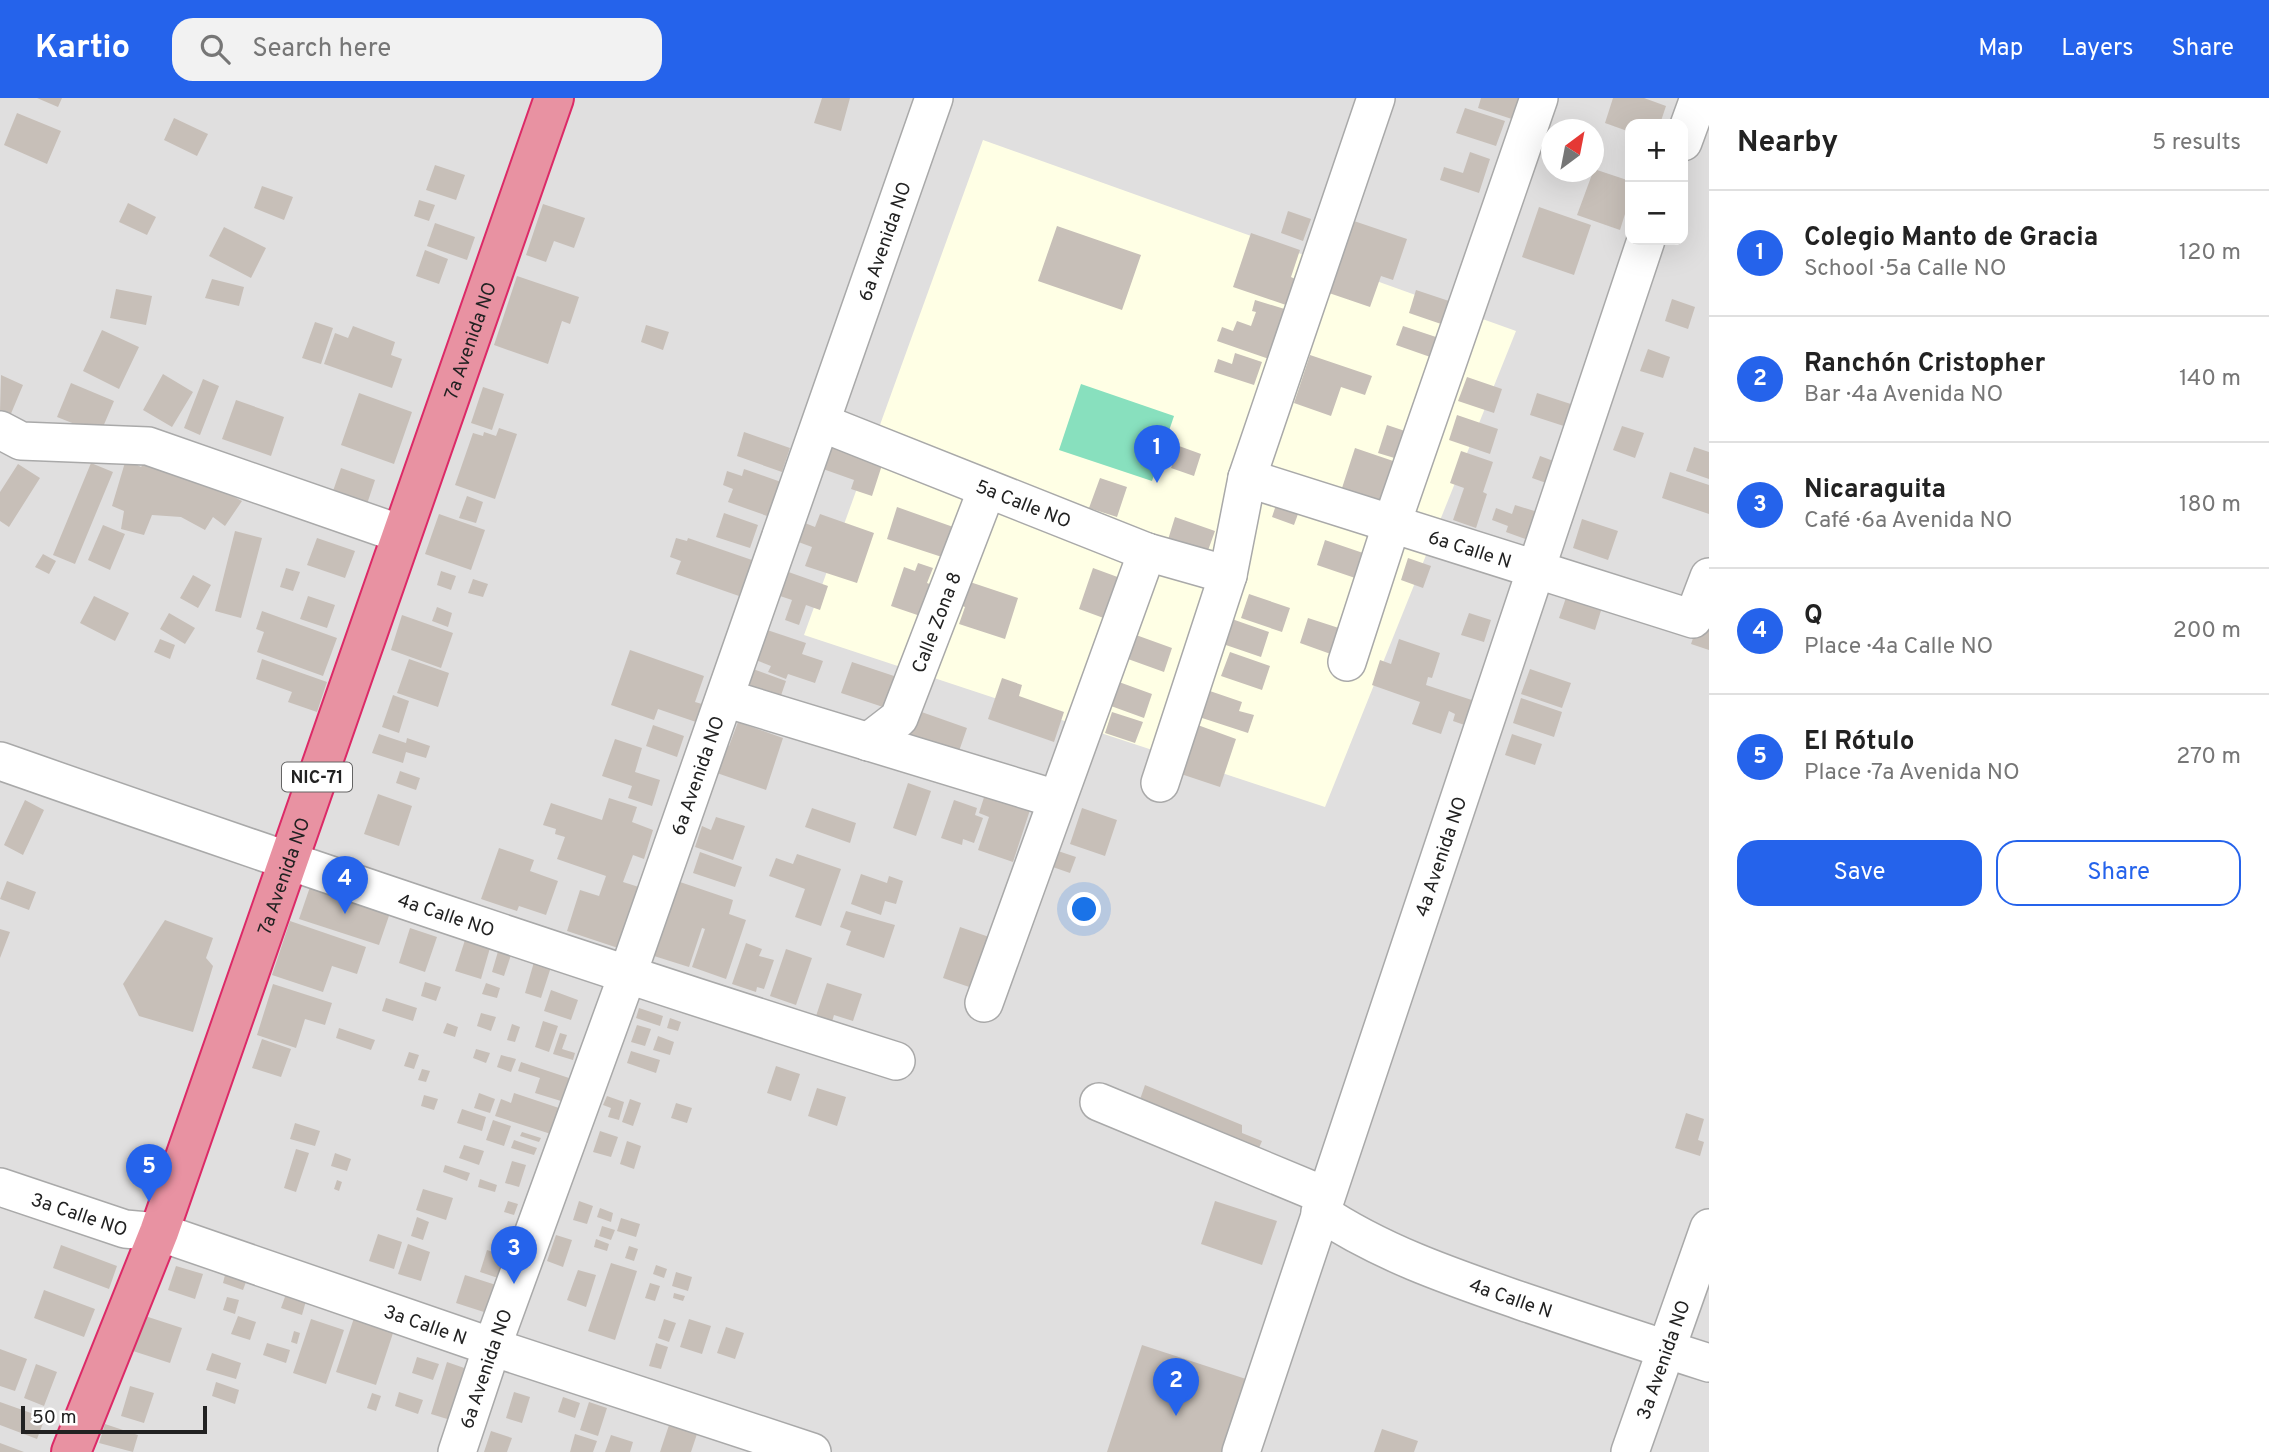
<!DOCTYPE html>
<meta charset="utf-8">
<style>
body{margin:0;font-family:Overpass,sans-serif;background:#f2f2f2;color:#222}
.controls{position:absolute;right:21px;top:21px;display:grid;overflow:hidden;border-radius:14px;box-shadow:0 7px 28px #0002}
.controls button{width:63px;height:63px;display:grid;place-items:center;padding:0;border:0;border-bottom:2px solid #e0e0e0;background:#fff;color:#222;font:35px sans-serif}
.compass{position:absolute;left:1541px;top:21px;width:63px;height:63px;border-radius:50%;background:#fff;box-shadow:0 7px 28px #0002;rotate:32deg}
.scale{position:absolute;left:21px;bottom:18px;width:186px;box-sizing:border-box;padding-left:7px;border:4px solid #222;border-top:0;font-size:19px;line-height:24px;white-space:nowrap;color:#222;-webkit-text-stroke:5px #fff;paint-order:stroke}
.you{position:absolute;left:1085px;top:812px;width:24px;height:24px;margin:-18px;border:5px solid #fff;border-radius:50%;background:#1a73e8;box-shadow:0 0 0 10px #1a73e833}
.badge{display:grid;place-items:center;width:46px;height:46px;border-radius:50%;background:#2563eb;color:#fff;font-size:23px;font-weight:700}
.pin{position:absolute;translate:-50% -58px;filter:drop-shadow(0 2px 4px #0008)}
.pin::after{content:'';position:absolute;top:37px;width:24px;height:21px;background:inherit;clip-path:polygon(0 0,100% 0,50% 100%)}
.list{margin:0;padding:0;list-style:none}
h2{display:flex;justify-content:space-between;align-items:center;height:91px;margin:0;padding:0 28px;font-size:30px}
h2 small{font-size:23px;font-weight:400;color:#767676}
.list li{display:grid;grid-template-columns:46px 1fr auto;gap:21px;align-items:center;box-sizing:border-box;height:126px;padding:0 28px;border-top:2px solid #e0e0e0}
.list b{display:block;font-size:26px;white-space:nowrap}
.list p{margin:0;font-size:23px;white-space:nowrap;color:#767676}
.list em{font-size:23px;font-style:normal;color:#767676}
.actions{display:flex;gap:14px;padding:21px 28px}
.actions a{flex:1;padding:16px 0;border:2px solid #2563eb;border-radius:21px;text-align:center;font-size:24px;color:#2563eb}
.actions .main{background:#2563eb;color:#fff}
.icon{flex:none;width:38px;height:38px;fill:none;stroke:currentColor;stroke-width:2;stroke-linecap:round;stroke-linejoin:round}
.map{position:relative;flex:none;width:1709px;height:1354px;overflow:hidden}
header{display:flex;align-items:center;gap:42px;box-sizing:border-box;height:98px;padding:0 35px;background:#2563eb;color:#fff}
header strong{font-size:33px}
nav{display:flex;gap:38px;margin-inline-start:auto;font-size:24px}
.search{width:490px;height:63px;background:#f2f2f2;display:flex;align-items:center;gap:18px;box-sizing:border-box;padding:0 24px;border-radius:21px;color:#767676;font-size:26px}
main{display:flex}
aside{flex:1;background:#fff}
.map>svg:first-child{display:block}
.residential{fill:#e0dfdf;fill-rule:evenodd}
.education{fill:#ffffe5}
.pitch{fill:#88e0be}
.building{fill:#c7bfb8}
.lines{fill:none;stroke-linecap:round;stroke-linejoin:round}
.minor-casing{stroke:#a9a9a9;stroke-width:40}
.highway-casing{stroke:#dc2a67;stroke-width:42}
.minor{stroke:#fff;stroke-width:37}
.highway{stroke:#e892a2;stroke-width:38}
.labels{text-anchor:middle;stroke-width:5;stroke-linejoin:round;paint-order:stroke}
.shield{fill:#fff;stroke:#646464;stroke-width:2}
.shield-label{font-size:18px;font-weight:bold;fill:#222}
.street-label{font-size:19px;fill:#222;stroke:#fff}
</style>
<header>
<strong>Kartio</strong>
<div class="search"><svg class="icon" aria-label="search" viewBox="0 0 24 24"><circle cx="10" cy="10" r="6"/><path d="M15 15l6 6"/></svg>Search here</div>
<nav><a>Map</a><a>Layers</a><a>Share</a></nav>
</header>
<main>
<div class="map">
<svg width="1709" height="1354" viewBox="0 0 1709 1354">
<rect width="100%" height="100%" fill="#f2efe9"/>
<path class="residential" d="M0 0H1709V1354H0ZM1630 26H1683V142H1630ZM1552 32H1594V74H1552Z"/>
<path class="education" d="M983 42 1516 233 1325 709 804 537Z"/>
<path class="pitch" d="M1081 286 1174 318 1152 383 1059 352Z"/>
<path class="building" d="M37 0H62L58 9Z
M822 0H850L841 33 814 25Z
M1481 0H1526L1518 23 1478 10Z
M1613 0H1644L1666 8 1660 26H1630V34L1605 25Z
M1465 10 1505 23 1496 48 1456 35Z
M17 15 61 33 47 66 4 47Z
M174 20 208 36 197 58 164 42Z
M1470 54 1490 61 1479 95 1440 82 1444 69 1463 75Z
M435 67 465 77 456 102 426 92Z
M1594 71 1630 83V100L1620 132 1577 117Z
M262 88 293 99 284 122 254 110Z
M419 102 435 107 429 123 414 118Z
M128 105 156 119 147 137 119 124Z
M543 106 585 120 574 150 554 143 546 164 526 157Z
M1539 109 1591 127 1574 177 1522 159Z
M1288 113 1311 121 1303 143 1281 135Z
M1354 123 1407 141 1393 182 1381 178 1370 209 1329 195Z
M435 125 475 139 467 162 427 148Z
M1057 128 1141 157 1122 212 1038 183Z
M224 129 266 150 251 180 209 158Z
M1251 135 1300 152 1291 179 1295 181 1286 207 1233 189Z
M425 152 448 161 439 186 416 178Z
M517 178 579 199 570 226 562 223 548 266 494 247Z
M212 181 244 189 239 208 205 200Z
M116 191 152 198 146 227 110 220Z
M1416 192 1452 204 1444 227 1409 215Z
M1672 201 1695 209 1688 231 1665 223Z
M1255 202 1291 213 1269 261 1217 243 1222 229 1233 233 1237 223 1251 228 1256 214 1252 213Z
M315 224 333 230 321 266 302 260Z
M646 227 669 234 663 252 641 244Z
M353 228 395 244 391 257 402 261 392 290 324 266 335 235 348 240Z
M1403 228 1442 241 1436 261 1396 247Z
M102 232 139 249 119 291 83 273Z
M1648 251 1670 259 1663 280 1640 273Z
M1235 255 1262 264 1254 287 1214 274 1218 261 1232 266Z
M1310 257 1372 278 1365 297 1341 289 1331 318 1294 305Z
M163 276 193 294 172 329 143 312Z
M1 277 23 287 10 318 0 314Z
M1467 279 1502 291 1494 315 1458 303Z
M203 281 219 288 200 337 184 330Z
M71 285 114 303 100 336 57 319Z
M483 289 504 296 492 332 471 325Z
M359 295 412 314 394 366 341 347Z
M1537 295 1583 310 1576 332 1530 317Z
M236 302 284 319 271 358 222 341Z
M1457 317 1498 331 1490 356 1449 342Z
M1387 327 1411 335 1401 362 1378 355Z
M1622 328 1644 335 1635 360 1613 352Z
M499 330 517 336 495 401 455 387 473 335 483 338 484 334 496 338Z
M744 334 790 350 782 374 737 358Z
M1179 348 1201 356 1194 378 1171 370Z
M830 349 882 367 872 398 851 391 854 382 823 371Z
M1694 349 1709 354V381L1686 373Z
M1355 350 1399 365 1385 405 1342 390Z
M1461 353 1493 364 1483 394 1487 396 1476 430 1453 422 1464 390 1450 385Z
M1540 358 1559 365 1552 387 1532 380Z
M149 359 217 390 242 403 225 428 213 419 205 432 181 419 152 417 144 437 121 431 124 413 112 408 126 361 141 369Z
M91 365 113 374 75 466 53 457Z
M18 366 40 380 9 429 0 423V394Z
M341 370 375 382 367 406 333 393Z
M744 371 781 384 770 419 728 404 733 391 723 387 727 373 742 378Z
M1670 374 1709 387V416L1662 400Z
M1100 380 1127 389 1117 419 1089 410Z
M467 398 483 404 476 425 459 420Z
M1279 398 1302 405 1294 427 1272 419Z
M1515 407 1541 415 1531 443 1506 434 1508 428 1492 422 1496 410 1512 416Z
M897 409 956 430 945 460 887 441Z
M724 415 758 427 750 450 716 439Z
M439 416 485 432 471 472 425 456Z
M820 416 874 435 857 485 805 468 812 449 793 442 800 423 815 429Z
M1175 419 1215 433 1206 458 1167 445Z
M1582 421 1618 433 1608 462 1573 450Z
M103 427 125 436 110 472 88 462Z
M235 433 262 440 241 520 215 513Z
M317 440 355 453 345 480 307 467Z
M676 440 687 443 688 440 752 462 739 498 676 476 681 463 670 459Z
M1325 442 1366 456 1358 481 1317 467Z
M43 456 56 463 49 476 35 469Z
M1408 460 1431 468 1423 490 1401 482Z
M918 465 933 470 927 485 943 491 932 522 891 508 904 469 915 473Z
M286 470 300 474 293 493 280 489Z
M1093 470 1123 481 1109 522 1079 511Z
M780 471 828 488 820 512 806 507 799 527 785 522 792 502 771 495Z
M441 473 456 478 451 492 437 487Z
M193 477 211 487 198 510 180 500Z
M473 481 488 486 483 499 468 495Z
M970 484 1018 500 1005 541 959 526 965 509 955 505Z
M1569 491 1604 503 1595 532 1559 520Z
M1249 496 1290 510 1282 534 1241 520Z
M94 498 129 515 115 543 80 525Z
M308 498 335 507 327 530 300 521Z
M437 509 452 515 448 529 432 523Z
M262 513 337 540 323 578 257 554 264 534 256 531Z
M169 515 195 530 185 546 160 531Z
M1469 515 1491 522 1484 544 1461 537Z
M402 517 453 535 441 570 391 552Z
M1229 520 1269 534 1261 559 1220 545Z
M1308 520 1348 533 1339 559 1300 545Z
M1700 520 1709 524V552L1691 546Z
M761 530 806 545 802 556 823 563 815 585 788 576 786 581 768 574 771 568 756 562Z
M1136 537 1172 550 1164 574 1128 561Z
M160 541 175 547 170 561 154 554Z
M1399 541 1440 555 1432 580 1428 579 1426 587 1481 605 1473 630 1453 623 1455 616 1449 613 1441 636 1412 626 1420 604 1372 587 1380 562 1391 566Z
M630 552 704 578 695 604 702 606 696 624 658 611 654 622 611 607Z
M1230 554 1270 568 1262 592 1221 578Z
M262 561 327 584 317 614 288 604 292 594 256 581Z
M409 561 449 575 438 609 397 595Z
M852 564 903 581 892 612 841 595Z
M753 571 786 583 776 612 743 601Z
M1530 571 1571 585 1562 610 1521 596Z
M1002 580 1022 587 1019 598 1064 614 1054 644 988 621Z
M1119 584 1152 596 1144 620 1111 608Z
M1207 592 1242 604 1239 613 1254 617 1248 635 1199 619Z
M393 597 409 603 399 635 382 629Z
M1521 600 1562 614 1554 639 1513 625Z
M913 611 967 630 958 656 903 642Z
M1112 614 1143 624 1135 645 1105 635Z
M738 624 783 640 766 692 714 674 723 646 729 648Z
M1195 626 1236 641 1220 689 1178 675Z
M653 627 684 638 677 659 646 648Z
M379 636 406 645 407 640 430 648 426 660 406 654 403 665 372 655Z
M1512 636 1542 646 1535 667 1505 657Z
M615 641 642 650 635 674 660 682 652 708 628 700 632 688 602 678Z
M400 673 420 680 416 692 396 685Z
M908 685 931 693 916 738 893 730Z
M986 693 1031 709 1013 764 978 752 989 719 979 715Z
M378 696 412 708 399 748 364 736Z
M609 700 637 709 632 724 653 732 644 761 633 757 623 784 642 790 621 851 567 833 580 792 599 798 606 778 557 761 565 739 555 736 556 731 543 727 551 705 602 722Z
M25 702 44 712 23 757 4 747Z
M954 702 977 710 975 717 983 720 974 745 963 741 962 747 941 740Z
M812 710 856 725 850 745 805 729Z
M1082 710 1117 722 1105 758 1070 746Z
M716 719 745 728 733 762 695 749 702 728 711 732Z
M499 750 534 762 530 773 558 783 546 817 519 808 517 813 481 801Z
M1052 751 1076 759 1070 775 1047 767Z
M700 754 742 769 735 789 693 775Z
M797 756 841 771 821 828 795 819 805 791 769 778 776 760 793 766Z
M861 776 887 785 889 778 903 783 896 806 885 803 881 817 851 806Z
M7 783 36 794 29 812 0 801Z
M680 784 733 802 729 816 746 822 726 881 692 869 705 831 702 830 689 869 654 858Z
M311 786 391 812 379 847 299 821Z
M846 813 895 827 884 860 846 847 851 833 840 829Z
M165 822 213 840 206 860 213 868 193 934 139 918 123 886Z
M290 823 366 849 357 876 332 868 323 894 272 877Z
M960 829 995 841 978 892 943 880Z
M410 830 437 839 425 874 399 865Z
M0 831 10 834 0 860Z
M465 842 490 850 481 881 455 873Z
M746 845 762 851 759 858 774 862 764 891 757 889 756 894 732 886Z
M499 850 512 854 504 878 492 874Z
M786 851 812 860 796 907 770 898Z
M534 864 551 869 541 900 525 895Z
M425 884 441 889 436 903 421 898Z
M486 885 500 890 497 900 482 896Z
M827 885 862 896 853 923 834 917 832 924 816 918Z
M273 886 332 905 325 927 305 921 296 950 257 937Z
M551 892 578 902 571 922 544 913Z
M386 900 417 910 413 923 382 913Z
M639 910 663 918 660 928 636 920Z
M481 915 496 919 491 933 477 928Z
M670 920 681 924 678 933 667 930Z
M543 923 558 928 549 954 535 949Z
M447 925 458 929 455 939 443 935Z
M512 926 520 929 515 944 507 942Z
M637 927 651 931 645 948 631 944Z
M339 930 375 942 371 952 336 940Z
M560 935 567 937 562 951 575 955 573 962 553 956Z
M658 938 674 944 670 957 653 952Z
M262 941 291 951 281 979 252 970Z
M476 951 490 955 486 965 473 960Z
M631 953 660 962 656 975 627 965Z
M409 954 419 957 414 971 404 968Z
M501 957 516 961 511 974 497 969Z
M521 964 569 980 561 1003 535 995 540 980 518 973Z
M776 968 800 976 791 1003 767 995Z
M422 971 430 973 426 984 418 982Z
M1145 987 1242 1027V1035L1262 1043 1255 1059 1137 1010Z
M817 990 846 999 837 1028 808 1018Z
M479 995 495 1001 490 1015 474 1010Z
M514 995 562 1011 554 1037 495 1018 501 1001 511 1005Z
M424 997 438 1001 434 1012 421 1008Z
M607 998 624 1004 619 1022 608 1019 611 1010 603 1007Z
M630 1001 641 1005 633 1028 622 1024Z
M676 1005 692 1010 687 1025 671 1020Z
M462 1011 486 1019 482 1033 457 1025Z
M1686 1015 1704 1021 1698 1042 1704 1044 1700 1058 1675 1050Z
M493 1022 511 1028 504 1048 486 1042Z
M295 1025 320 1033 315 1048 290 1041Z
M600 1033 618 1039 611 1059 593 1054Z
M522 1034 541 1040 539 1044 520 1038Z
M514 1042 537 1050 534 1057 511 1050Z
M627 1043 641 1048 634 1071 620 1066Z
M464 1047 484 1053 479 1067 459 1060Z
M296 1051 309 1055 296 1094 284 1090Z
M335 1055 351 1061 347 1073 331 1068Z
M512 1063 526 1067 519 1089 505 1085Z
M445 1067 470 1075 467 1083 443 1074Z
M480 1081 497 1087 495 1094 478 1089Z
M337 1082 342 1084 339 1093 334 1091Z
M423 1091 453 1100 446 1122 416 1112Z
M508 1103 518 1106 514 1117 504 1114Z
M579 1103 593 1108 587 1126 573 1122Z
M1215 1103 1277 1123 1262 1167 1201 1146Z
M600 1110 613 1115 611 1124 597 1119Z
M417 1119 429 1124 423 1142 411 1138Z
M621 1120 640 1126 636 1139 617 1133Z
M602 1128 615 1132 611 1142 599 1138Z
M378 1136 402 1144 394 1171 369 1163Z
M556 1137 572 1142 563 1169 547 1163Z
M596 1141 609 1146 607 1153 594 1149Z
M408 1146 430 1154 421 1183 398 1176Z
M61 1147 117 1168 109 1191 53 1170Z
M629 1148 638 1151 634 1163 625 1160Z
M487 1152 505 1158 498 1180 480 1174Z
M611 1165 637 1173 615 1242 588 1233Z
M656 1167 667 1171 664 1180 653 1176Z
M176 1168 203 1176 195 1201 168 1192Z
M578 1172 596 1177 586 1209 567 1202Z
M676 1174 692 1179 688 1193 672 1188Z
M225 1177 246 1184 243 1192 223 1185Z
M465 1177 496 1187 487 1215 456 1205Z
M650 1185 660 1188 655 1203 645 1200Z
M44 1192 95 1211 84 1239 34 1220Z
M674 1195 685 1198 683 1203 673 1200Z
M286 1196 306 1203 302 1217 281 1210Z
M227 1199 239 1202 235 1216 223 1212Z
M145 1218 182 1230 170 1265 133 1253Z
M238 1218 256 1224 250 1242 231 1236Z
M354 1220 394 1232 376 1287 336 1274Z
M311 1221 344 1232 326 1286 293 1275Z
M664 1221 676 1225 669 1244 658 1240Z
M689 1221 711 1228 702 1256 680 1249Z
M726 1229 744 1235 735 1261 717 1255Z
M294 1233 300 1235 297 1246 291 1244Z
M267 1245 290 1252 286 1265 263 1257Z
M656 1245 668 1249 661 1271 649 1268Z
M1142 1247 1246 1281 1222 1354H1107Z
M0 1251 27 1261 15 1293 0 1288Z
M212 1255 241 1265 236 1281 206 1272Z
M417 1259 439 1266 433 1282 412 1275Z
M447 1264 473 1273 457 1324 431 1316Z
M36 1266 57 1274 44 1308 24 1300Z
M216 1284 239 1292 235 1306 212 1298Z
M130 1288 154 1295 144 1325 121 1318Z
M399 1294 423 1302 418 1316 395 1308Z
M514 1294 530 1299 522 1325 506 1320Z
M372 1295 381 1298 376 1313 367 1310Z
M563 1299 580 1305 575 1320 558 1314Z
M0 1304 45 1320 37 1341 0 1327Z
M589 1304 607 1310 598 1338 580 1332Z
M671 1321 699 1330 691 1354H660Z
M105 1326 138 1337 133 1354 99 1345Z
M1382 1331 1418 1343 1414 1354H1374Z
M491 1333 512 1340 507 1354H484Z
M575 1336 597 1343 593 1354H570Z
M611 1337 633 1344 630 1354H605Z
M0 1345 24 1354H0Z"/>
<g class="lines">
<g class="minor-casing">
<g id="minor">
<path d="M1683 44 1699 0"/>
<path id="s1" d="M822 325 1147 454 1228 477"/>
<path d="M0 332 21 343 148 348 401 436"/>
<path id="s2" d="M1247 380 1693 521 1709 479"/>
<path d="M1347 564 1392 425 1539 0"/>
<path d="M725 600 1056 701"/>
<path id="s3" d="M868 644 899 620 987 391"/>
<path id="s4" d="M0 663C297 767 595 868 896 963"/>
<path d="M1160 685 1228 477 1247 380 1376 0"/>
<path d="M984 905 1147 454"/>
<path d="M1099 1004 1326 1098"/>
<path id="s5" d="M0 1089 125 1131 159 1134 492 1249 812 1354"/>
<path id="s6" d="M1320 1114C1381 1155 1452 1179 1521 1203 1583 1224 1646 1245 1709 1265"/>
<path id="s7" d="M457 1354 492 1249 627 878 934 0"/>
<path id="s8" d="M1241 1354 1646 142"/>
<path id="s9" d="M1630 1354 1709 1130"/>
</g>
</g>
<g class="highway-casing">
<g id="highway">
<path id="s10" d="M71 1354 159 1134 554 0"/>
</g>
</g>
<use href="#minor" class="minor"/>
<use href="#highway" class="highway"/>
</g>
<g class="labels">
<rect class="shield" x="282" y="664.5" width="70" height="29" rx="5"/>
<g class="shield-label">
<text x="317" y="685">NIC-71</text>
</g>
<g class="street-label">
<text dy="7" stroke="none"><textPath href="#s7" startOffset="1284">6a Avenida NO</textPath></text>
<text dy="7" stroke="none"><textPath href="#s10" startOffset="1181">7a Avenida NO</textPath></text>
<text dy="7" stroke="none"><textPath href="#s1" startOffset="217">5a Calle NO</textPath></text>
<text dy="7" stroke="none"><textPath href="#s2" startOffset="234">6a Calle N</textPath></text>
<text dy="7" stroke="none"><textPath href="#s3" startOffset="142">Calle Zona 8</textPath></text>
<text dy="7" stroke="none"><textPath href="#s7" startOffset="718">6a Avenida NO</textPath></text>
<text dy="7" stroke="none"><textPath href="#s8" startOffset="628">4a Avenida NO</textPath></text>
<text dy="7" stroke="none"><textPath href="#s10" startOffset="614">7a Avenida NO</textPath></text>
<text dy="7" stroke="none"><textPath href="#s4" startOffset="472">4a Calle NO</textPath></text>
<text dy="7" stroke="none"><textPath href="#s5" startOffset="84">3a Calle NO</textPath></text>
<text dy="7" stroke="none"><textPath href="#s6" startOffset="210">4a Calle N</textPath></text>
<text dy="7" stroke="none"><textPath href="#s5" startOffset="448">3a Calle N</textPath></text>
<text dy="7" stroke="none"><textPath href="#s9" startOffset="98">3a Avenida NO</textPath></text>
<text dy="7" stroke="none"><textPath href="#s7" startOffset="88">6a Avenida NO</textPath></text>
</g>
</g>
</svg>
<div class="controls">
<button>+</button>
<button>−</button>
</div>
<svg class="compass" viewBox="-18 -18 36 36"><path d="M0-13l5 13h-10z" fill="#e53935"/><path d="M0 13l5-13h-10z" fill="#767676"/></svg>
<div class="scale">50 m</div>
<div class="you"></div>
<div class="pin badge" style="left:1157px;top:385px">1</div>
<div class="pin badge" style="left:1176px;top:1318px">2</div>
<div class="pin badge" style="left:514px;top:1186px">3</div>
<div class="pin badge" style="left:345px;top:816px">4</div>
<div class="pin badge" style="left:149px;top:1104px">5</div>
</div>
<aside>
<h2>Nearby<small>5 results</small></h2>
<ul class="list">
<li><span class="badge">1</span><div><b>Colegio Manto de Gracia</b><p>School · 5a Calle NO</p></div><em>120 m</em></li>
<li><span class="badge">2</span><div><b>Ranchón Cristopher</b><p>Bar · 4a Avenida NO</p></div><em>140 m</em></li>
<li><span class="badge">3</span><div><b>Nicaraguita</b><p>Café · 6a Avenida NO</p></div><em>180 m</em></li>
<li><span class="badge">4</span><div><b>Q</b><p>Place · 4a Calle NO</p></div><em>200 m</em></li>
<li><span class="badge">5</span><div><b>El Rótulo</b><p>Place · 7a Avenida NO</p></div><em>270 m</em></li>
</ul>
<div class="actions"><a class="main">Save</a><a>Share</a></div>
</aside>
</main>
